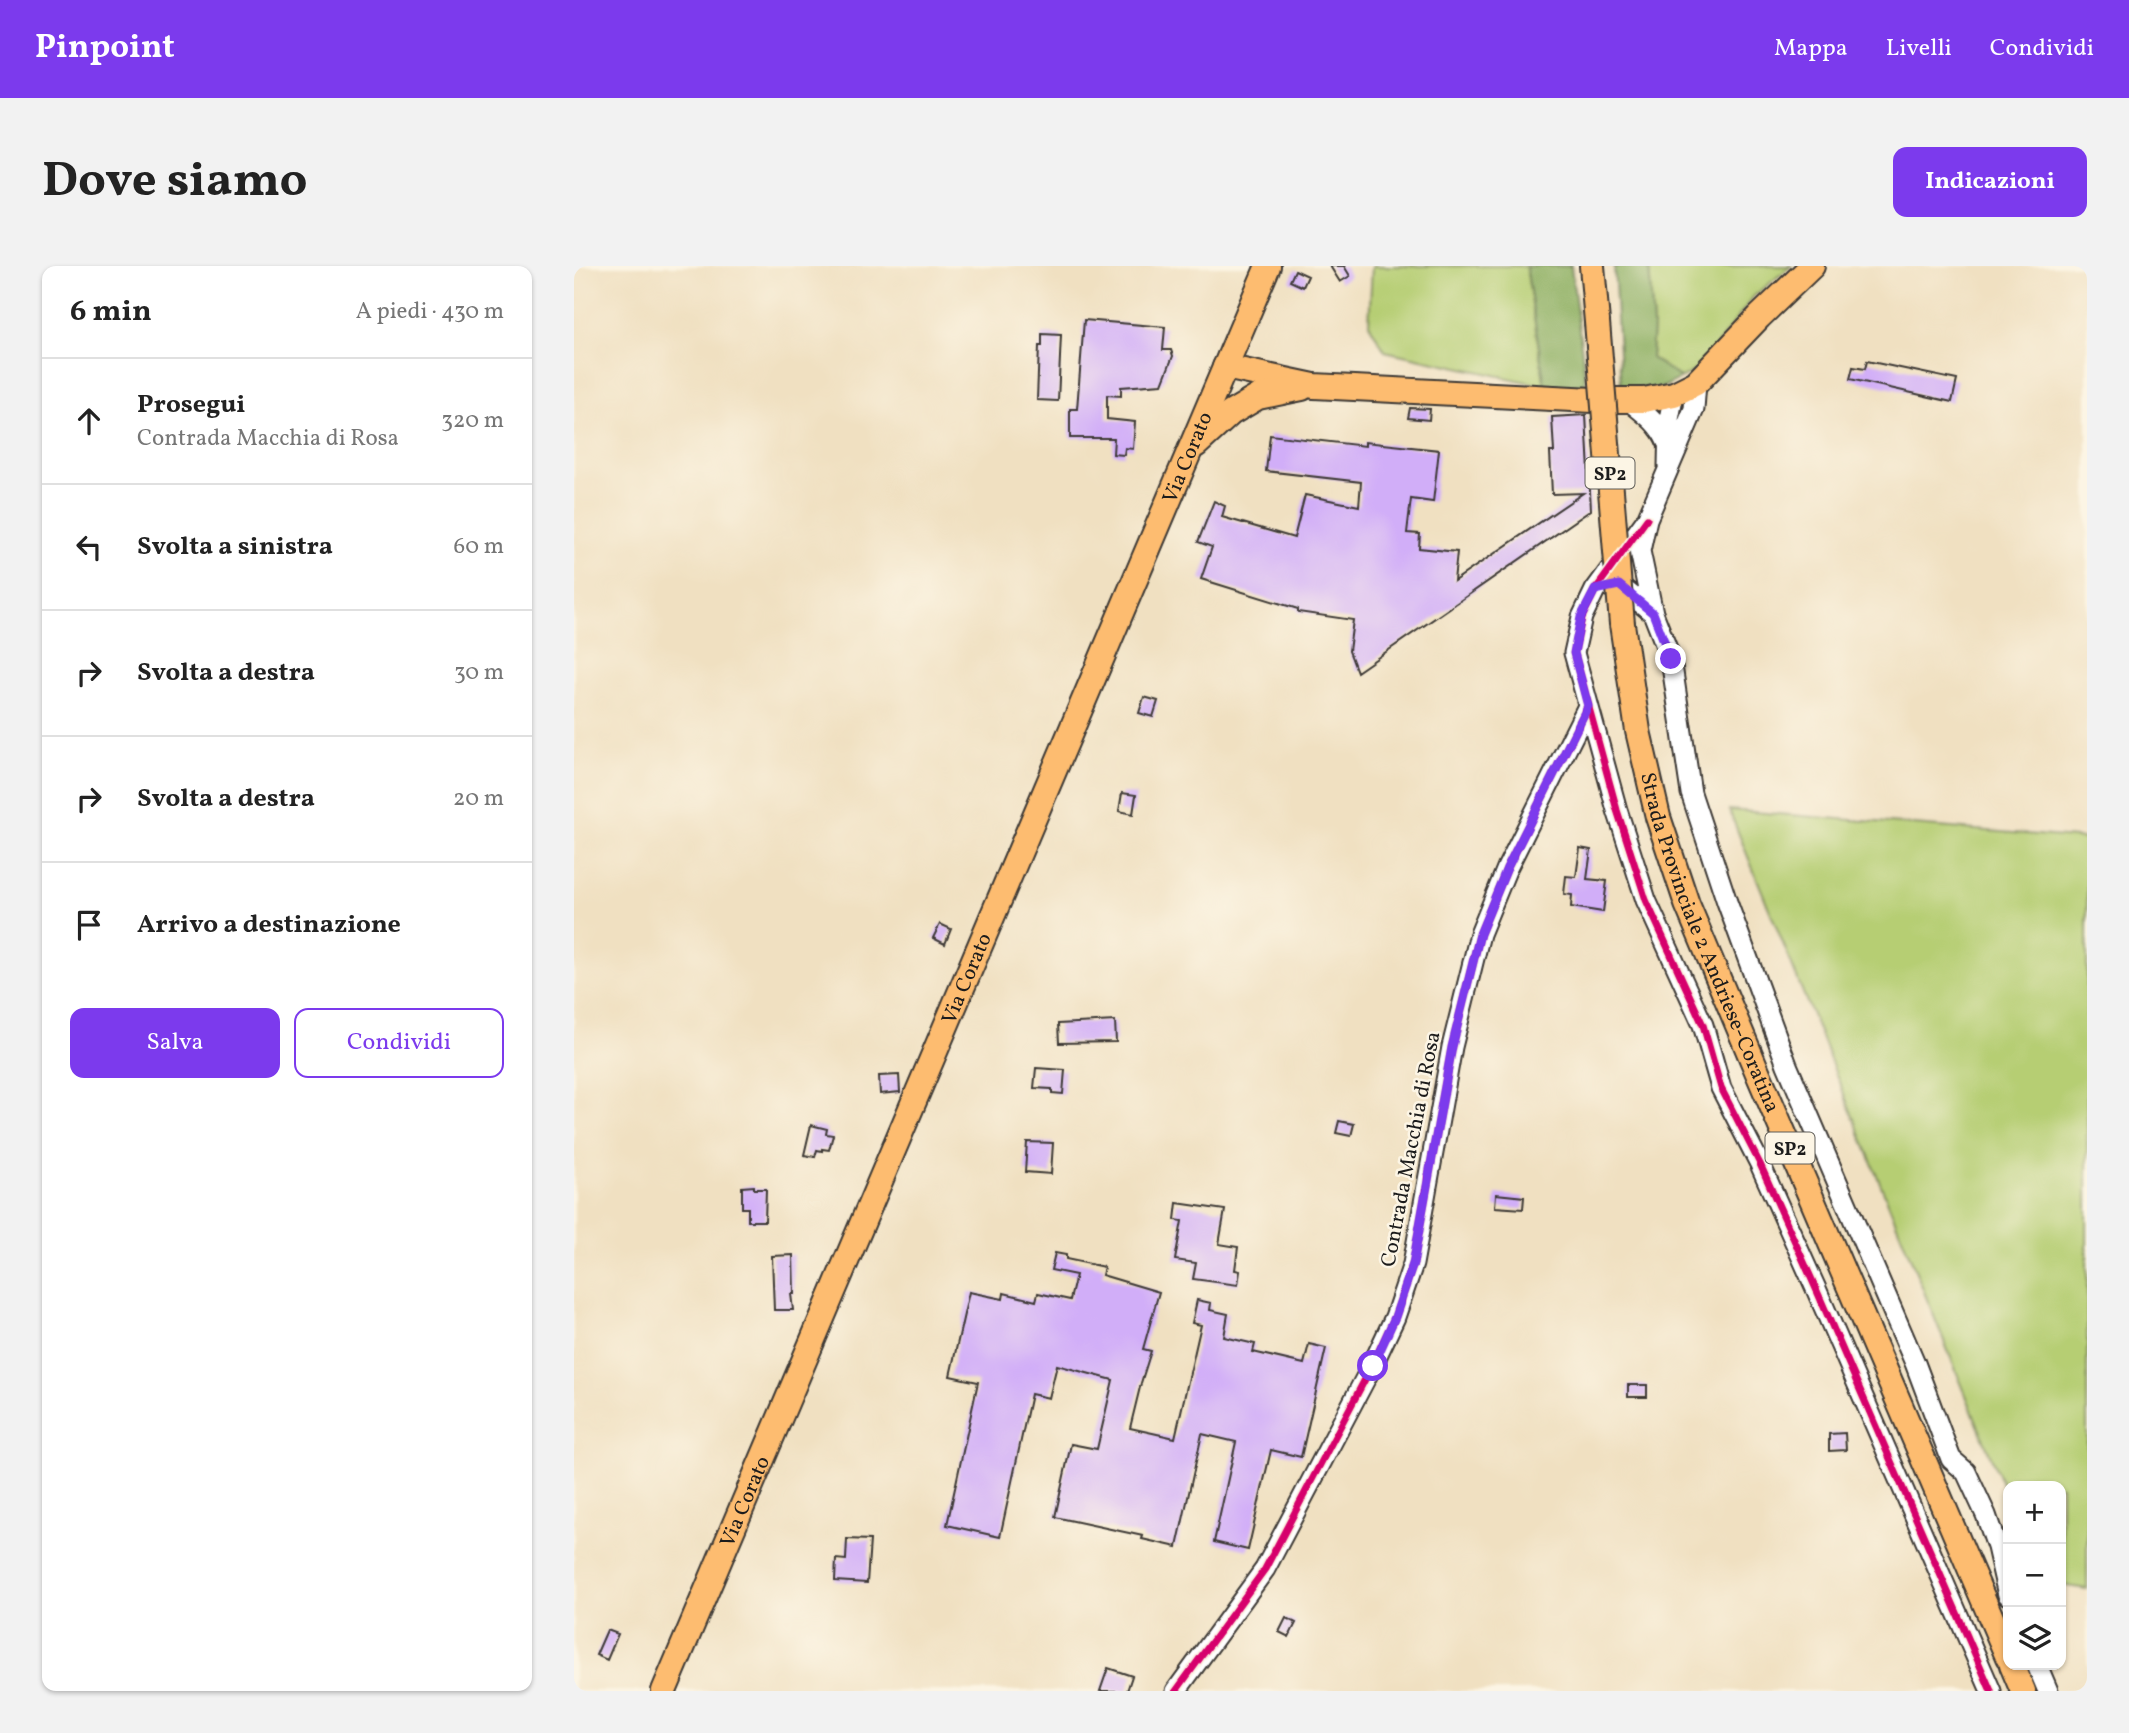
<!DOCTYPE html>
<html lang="it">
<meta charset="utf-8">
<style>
body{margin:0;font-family:Vollkorn,serif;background:#f2f2f2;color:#222}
.controls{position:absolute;right:21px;bottom:21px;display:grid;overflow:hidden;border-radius:14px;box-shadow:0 2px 5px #0004}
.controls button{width:63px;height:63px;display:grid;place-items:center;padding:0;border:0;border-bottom:2px solid #e0e0e0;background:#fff;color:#222;font:35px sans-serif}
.stop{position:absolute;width:21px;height:21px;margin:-16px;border:5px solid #7c3aed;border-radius:50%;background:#fff}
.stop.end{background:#7c3aed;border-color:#fff;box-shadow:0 2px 7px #0008}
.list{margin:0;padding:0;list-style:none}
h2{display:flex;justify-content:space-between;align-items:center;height:91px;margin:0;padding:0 28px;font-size:30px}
h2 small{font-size:23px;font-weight:400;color:#767676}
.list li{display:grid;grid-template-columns:46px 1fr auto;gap:21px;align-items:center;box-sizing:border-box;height:126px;padding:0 28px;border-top:2px solid #e0e0e0}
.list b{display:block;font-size:26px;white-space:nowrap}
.list p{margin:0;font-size:23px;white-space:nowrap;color:#767676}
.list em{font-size:23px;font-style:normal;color:#767676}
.actions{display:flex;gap:14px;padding:21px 28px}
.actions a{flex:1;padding:16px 0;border:2px solid #7c3aed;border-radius:14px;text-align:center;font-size:24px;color:#7c3aed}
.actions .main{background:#7c3aed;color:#fff}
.icon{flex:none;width:38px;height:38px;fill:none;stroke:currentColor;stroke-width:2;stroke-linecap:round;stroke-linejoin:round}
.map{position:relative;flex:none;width:1513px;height:1425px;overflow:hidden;border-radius:14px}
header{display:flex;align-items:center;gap:42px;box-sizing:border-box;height:98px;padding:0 35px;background:#7c3aed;color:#fff}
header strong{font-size:33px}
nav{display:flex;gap:38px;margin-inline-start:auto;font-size:24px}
.intro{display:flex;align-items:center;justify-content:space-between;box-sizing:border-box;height:168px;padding:0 42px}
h1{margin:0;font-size:49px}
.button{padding:18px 32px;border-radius:14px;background:#7c3aed;color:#fff;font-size:24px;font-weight:700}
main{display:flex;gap:42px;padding:0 42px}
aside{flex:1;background:#fff;border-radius:14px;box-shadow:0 2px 5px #0004}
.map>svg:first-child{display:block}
.green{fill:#b6ce73;stroke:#697548;stroke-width:2}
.forest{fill:#90b165;stroke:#566640;stroke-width:2}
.building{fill:#d1aef8}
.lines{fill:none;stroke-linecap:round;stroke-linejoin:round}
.minor-casing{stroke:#3c3935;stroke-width:23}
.major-casing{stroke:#3c3935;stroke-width:28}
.minor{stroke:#fff;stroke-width:19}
.major{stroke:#fdbc6f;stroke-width:24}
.major-bridge-casing{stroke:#3c3935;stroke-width:28;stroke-linecap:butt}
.major-bridge{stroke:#fdbc6f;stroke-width:24}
.cycleway-casing{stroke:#fcf5e5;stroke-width:11}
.cycleway{stroke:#d6006c;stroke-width:7}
.route{stroke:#7c3aed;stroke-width:9}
.labels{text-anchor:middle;stroke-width:5;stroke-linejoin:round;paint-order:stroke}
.shield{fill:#fcf5e5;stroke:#5f5d58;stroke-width:2}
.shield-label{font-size:19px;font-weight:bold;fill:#1c1c1c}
.street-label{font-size:21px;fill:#1c1c1c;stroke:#fcf5e5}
</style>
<header>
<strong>Pinpoint</strong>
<nav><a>Mappa</a><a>Livelli</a><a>Condividi</a></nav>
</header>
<div class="intro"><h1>Dove siamo</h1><a class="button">Indicazioni</a></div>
<main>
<aside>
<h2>6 min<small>A piedi · 430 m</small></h2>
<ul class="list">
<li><svg class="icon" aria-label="ahead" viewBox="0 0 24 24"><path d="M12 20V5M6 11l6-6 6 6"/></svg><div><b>Prosegui</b><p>Contrada Macchia di Rosa</p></div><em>320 m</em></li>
<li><svg class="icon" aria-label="left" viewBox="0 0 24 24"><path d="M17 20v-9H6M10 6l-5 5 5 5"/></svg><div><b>Svolta a sinistra</b></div><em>60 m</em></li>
<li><svg class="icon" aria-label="right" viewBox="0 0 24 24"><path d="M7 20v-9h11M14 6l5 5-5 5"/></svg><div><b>Svolta a destra</b></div><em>30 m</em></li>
<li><svg class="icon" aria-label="right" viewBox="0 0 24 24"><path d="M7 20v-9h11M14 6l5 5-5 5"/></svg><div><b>Svolta a destra</b></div><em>20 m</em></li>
<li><svg class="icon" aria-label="arrive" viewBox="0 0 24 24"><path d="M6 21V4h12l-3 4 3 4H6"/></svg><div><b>Arrivo a destinazione</b></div></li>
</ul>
<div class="actions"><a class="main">Salva</a><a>Condividi</a></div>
</aside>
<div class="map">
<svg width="1513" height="1425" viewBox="0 0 1513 1425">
<rect width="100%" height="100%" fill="#fcf5e5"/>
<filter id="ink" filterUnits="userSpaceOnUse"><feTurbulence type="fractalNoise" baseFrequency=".0143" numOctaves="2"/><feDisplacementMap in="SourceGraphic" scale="14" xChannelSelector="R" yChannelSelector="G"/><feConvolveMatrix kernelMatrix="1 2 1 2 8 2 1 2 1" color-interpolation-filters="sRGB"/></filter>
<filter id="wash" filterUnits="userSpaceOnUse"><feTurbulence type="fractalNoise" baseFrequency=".00686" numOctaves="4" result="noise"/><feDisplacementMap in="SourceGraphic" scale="28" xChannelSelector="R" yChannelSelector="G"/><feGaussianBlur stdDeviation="1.57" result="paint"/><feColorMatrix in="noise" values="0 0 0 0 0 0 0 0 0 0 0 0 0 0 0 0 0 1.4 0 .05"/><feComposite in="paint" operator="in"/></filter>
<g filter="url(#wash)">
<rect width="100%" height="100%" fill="#f0e0c1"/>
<path class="green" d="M798 0H952L971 120 811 85 795 58Z
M1075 0H1217L1180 30 1125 102 1107 112 1077 92 1079 60Z
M1155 544 1513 573V1323L1487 1319V1220H1434V1233Z"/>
<path class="forest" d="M952 0H997L1012 119 971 120Z
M1040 0H1075L1079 60 1077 92 1107 112 1088 122H1047Z"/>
<g id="blocks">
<path class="building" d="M756 0H770L776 10 766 16Z
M721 4 734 10 729 21 716 15Z
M510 54 591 61 589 84H597L599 90 588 118 547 121V130L533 129V153L561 156 559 183 551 182 550 189 539 188 540 172H496V143H503Z
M468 68 487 69 484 135 463 134 465 80H468Z
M1293 95 1383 114 1378 136 1276 113 1279 101 1291 103Z
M836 142 856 143 855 154 834 152Z
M1012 149 1017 244 783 406 775 385 779 354 724 346V343L627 313 638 281 624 276 640 235 651 240 648 251 720 272 731 229 785 240 787 216 692 205 696 169 791 180V176L865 184 859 236 837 233 833 267 846 268 845 282 883 286 880 315 1009 227 978 228 976 186H980L978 151Z
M570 431 584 435 579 451 565 447Z
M548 527 562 529 559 548 545 545Z
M1006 582 1017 584 1013 613 1033 615 1029 646 997 641 998 629 990 628 992 610 1002 611Z
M366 658 377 663 371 678 359 672Z
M541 755 542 776 485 777 484 758Z
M462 802 491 804 489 828 478 827V823L460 822Z
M325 809 326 826 306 828 305 810Z
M765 855 780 858 777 870 762 867Z
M237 859 253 863 252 868 259 869 255 884 248 883V885L243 884 241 891 230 889Z
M453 876 479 877 477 908 451 906Z
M180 920V923H192L191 955H174V942H168V921Z
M922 928 950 931 949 943 921 941Z
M603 937 651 944 645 978 664 981 661 1004 666 1005 664 1019 619 1013 622 997 601 994 608 955 601 954Z
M481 987 492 989V993L530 1001 528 1009 585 1026 569 1083 577 1085 567 1117 556 1162 601 1172 627 1059 618 1057 623 1034 637 1037 636 1044 654 1048 650 1071 681 1078 679 1086 730 1098 735 1078 752 1082 727 1191 697 1184 674 1284 640 1276 662 1176 628 1168 603 1281 568 1273 569 1270 481 1251 497 1178 523 1183 539 1114 483 1099 475 1132 457 1128 426 1271 373 1259 404 1116 376 1110 395 1026 429 1033 430 1027 462 1035 464 1027 496 1034 502 1009 477 1004Z
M219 989 220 1028H217L219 1044H200L198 990Z
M1054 1119H1073V1131H1054Z
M1271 1167 1272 1184 1255 1185V1168Z
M273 1273 296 1274 293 1317 261 1315 262 1293 272 1294Z
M712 1352 722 1357 715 1371 705 1366Z
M33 1364 44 1368 33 1394 22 1389Z
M534 1402 558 1410 553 1425H526Z"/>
</g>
</g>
<g filter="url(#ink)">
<use href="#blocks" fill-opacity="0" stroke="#3c3935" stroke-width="2"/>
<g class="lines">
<g class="minor-casing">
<path id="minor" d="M1054 134C1070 147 1085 157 1093 176
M1094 200 1095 153 1100 128
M1073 253 1021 324 1008 351 1000 387 1043 544 1072 634 1129 759 1147 822 1186 898 1243 1025 1417 1425
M1036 321 1045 319 1079 347 1097 393 1117 527 1153 636 1213 799 1341 1097 1377 1193 1392 1206 1412 1249 1423 1281 1434 1329
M1079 347 1066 285 1073 253 1120 143 1122 117
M1463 1399 1474 1425
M602 1425 691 1303 798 1100 821 1051 839 998 878 781 906 668 933 602 1014 440"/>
</g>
<g class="major-casing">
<g id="major">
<path d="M1018 0 1023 56"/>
<path d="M651 101 740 120 1019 134H1070L1100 128 1122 117 1185 51 1238 0"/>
<path d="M622 179 657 147 684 131 728 122"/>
<path id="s1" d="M1048 358 1064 465 1084 551 1113 638 1186 812 1434 1391"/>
<path d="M1438 1399 1449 1425"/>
<path id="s2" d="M90 1425 694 0"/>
</g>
</g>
<use href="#minor" class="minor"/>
<use href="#major" class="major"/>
<g class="major-bridge-casing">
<path id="major-bridge" d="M1023 56 1048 358"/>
</g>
<use href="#major-bridge" class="major-bridge"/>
<g class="cycleway-casing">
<path id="cycleway" d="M1073 253 1021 324 1008 351 1000 387 1043 544 1072 634 1129 759 1147 822 1186 898 1243 1025 1417 1425
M602 1425 691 1303 798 1100 821 1051 839 998 878 781 906 668 933 602 1014 440"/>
</g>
<use href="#cycleway" class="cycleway"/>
</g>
</g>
<g class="lines" filter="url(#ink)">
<path class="route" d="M799 1100 821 1051 839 998 878 781 906 668 933 602 1014 440 1000 387 1007 351 1021 324 1045 319 1079 347 1097 393"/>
</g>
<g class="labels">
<g class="shield">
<rect x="1011.5" y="191.5" width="49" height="31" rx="5"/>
<rect x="1191.5" y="866.5" width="49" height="31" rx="5"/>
</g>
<g class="shield-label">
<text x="1036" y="214">SP2</text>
<text x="1216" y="889">SP2</text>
</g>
<g class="street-label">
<text dy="7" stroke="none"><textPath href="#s2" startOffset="1340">Via Corato</textPath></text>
<text dy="7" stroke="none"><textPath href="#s1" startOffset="332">Strada Provinciale 2 Andriese-Coratina</textPath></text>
<text dy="7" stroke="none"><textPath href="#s2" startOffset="774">Via Corato</textPath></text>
<text transform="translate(836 883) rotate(-79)" y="7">Contrada Macchia di Rosa</text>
<text dy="7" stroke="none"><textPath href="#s2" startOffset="206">Via Corato</textPath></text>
</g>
</g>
</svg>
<div class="controls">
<button>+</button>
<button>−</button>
<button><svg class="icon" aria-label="layers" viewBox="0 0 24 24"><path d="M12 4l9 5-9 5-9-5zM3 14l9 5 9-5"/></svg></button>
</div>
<div class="stop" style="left:799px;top:1100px"></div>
<div class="stop end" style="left:1097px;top:393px"></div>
</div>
</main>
